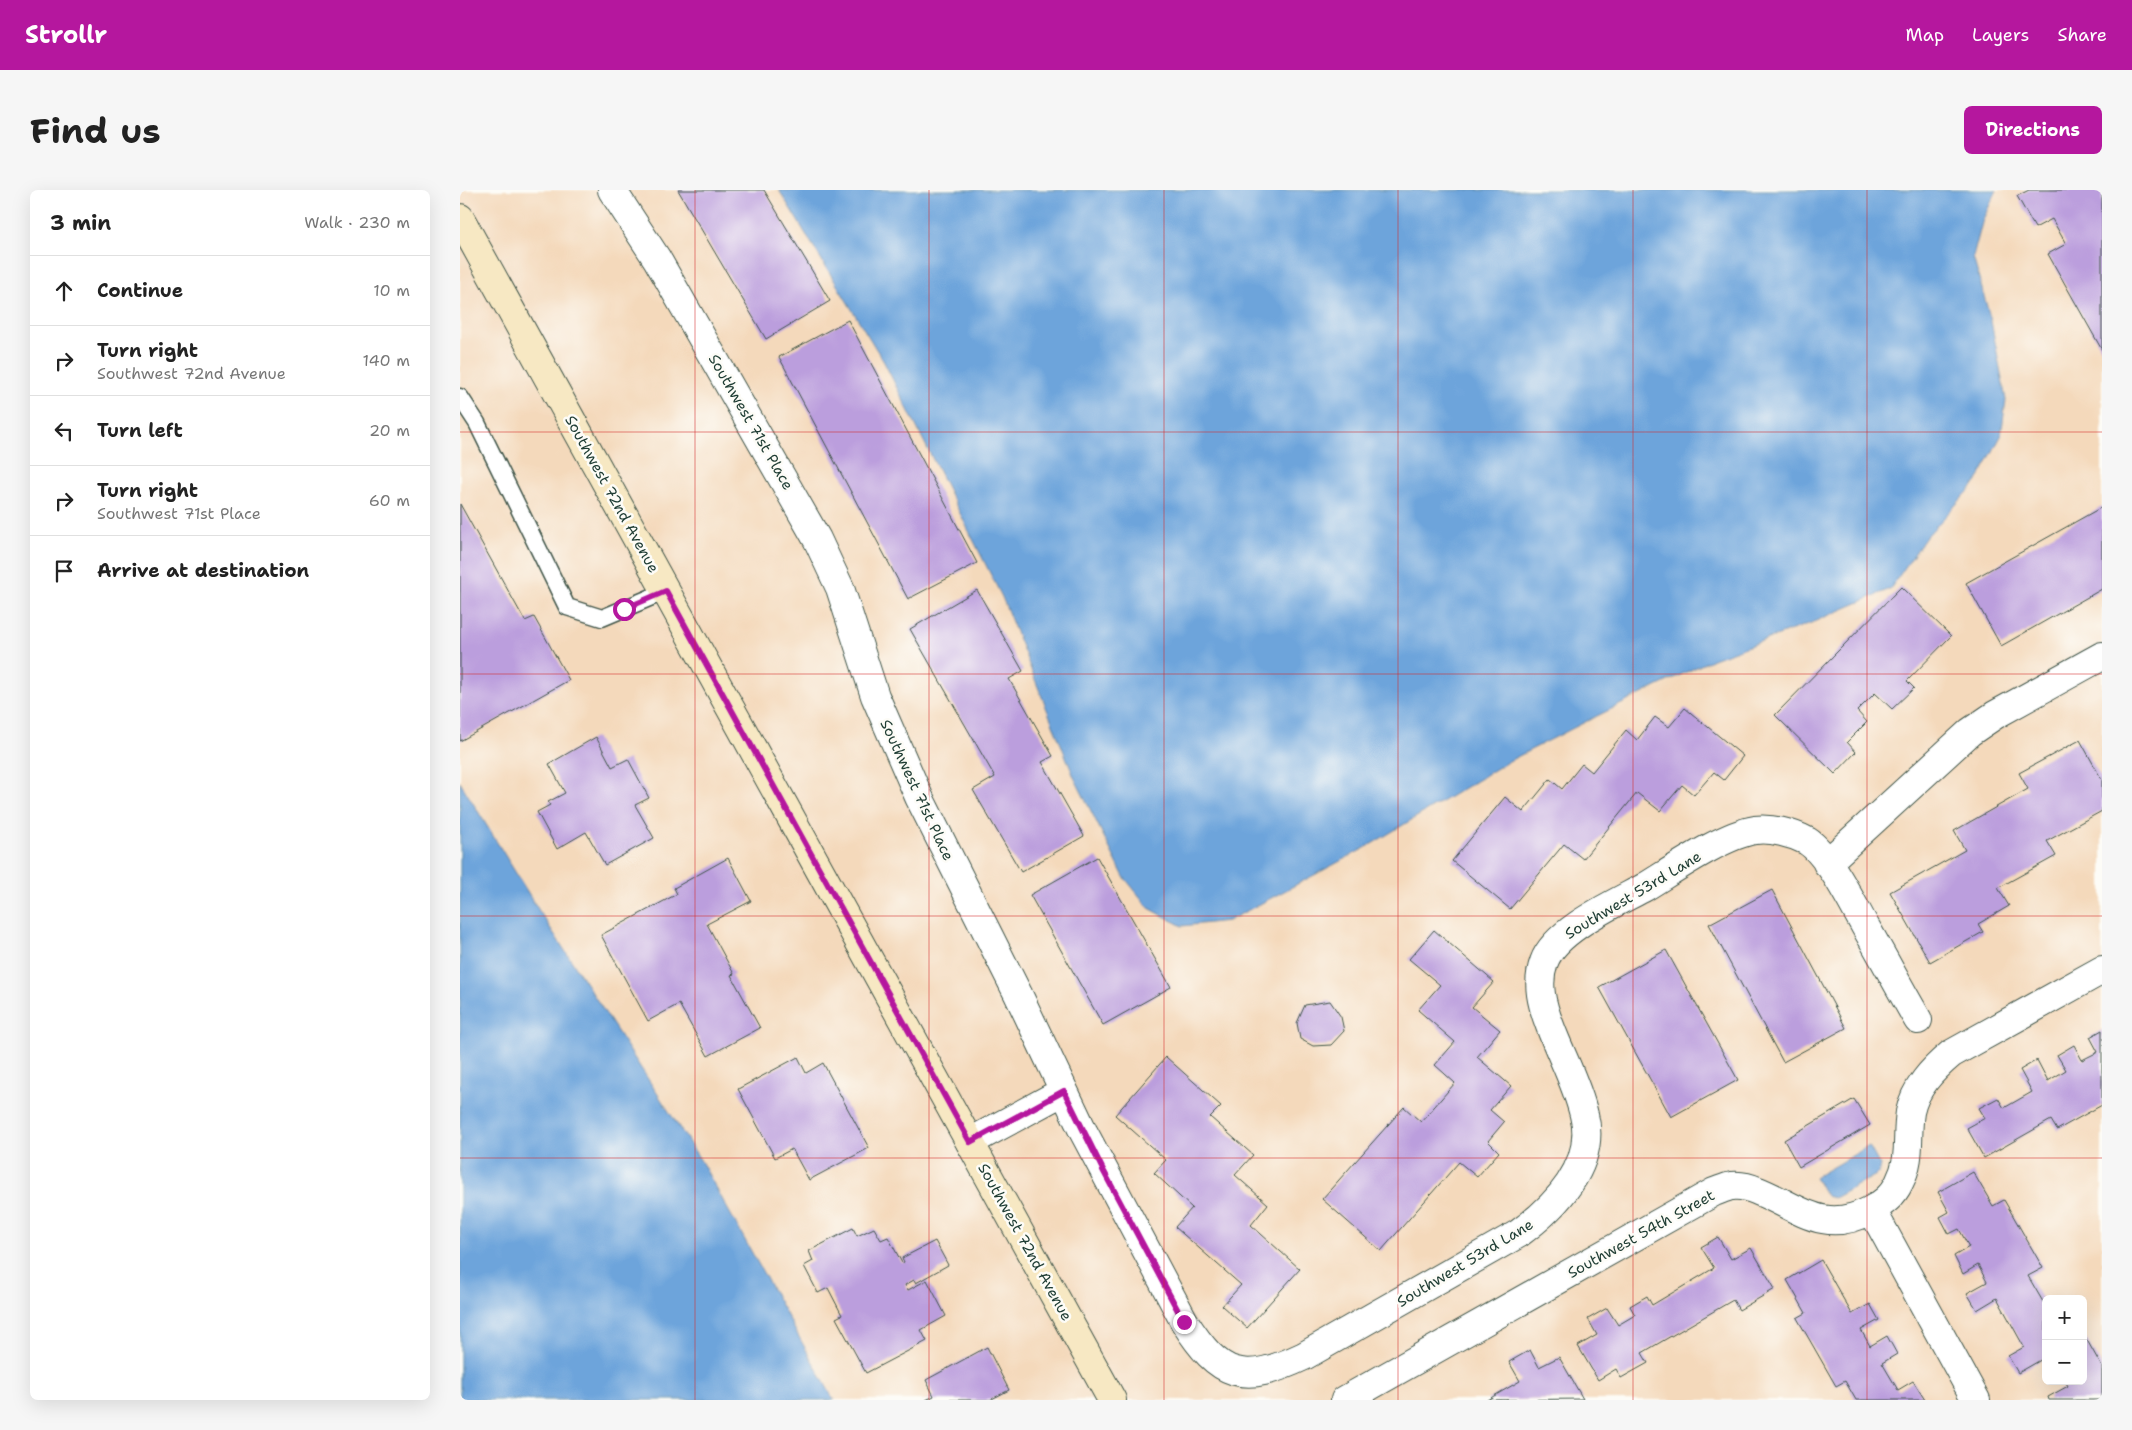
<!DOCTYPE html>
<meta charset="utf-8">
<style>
body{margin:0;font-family:"Shantell Sans",sans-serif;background:#f6f6f6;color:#222}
.controls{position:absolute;right:15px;bottom:15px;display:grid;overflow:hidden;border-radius:8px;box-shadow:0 5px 20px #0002}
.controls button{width:45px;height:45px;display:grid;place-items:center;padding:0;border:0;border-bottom:1px solid #e0e0e0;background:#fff;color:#222;font:25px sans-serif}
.stop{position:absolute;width:15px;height:15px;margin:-11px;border:4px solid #b5179e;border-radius:50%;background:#fff}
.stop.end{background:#b5179e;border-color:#fff;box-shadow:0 1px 5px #0008}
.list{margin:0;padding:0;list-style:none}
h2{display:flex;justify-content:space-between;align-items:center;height:65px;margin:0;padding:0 20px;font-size:21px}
h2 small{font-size:16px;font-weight:400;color:#767676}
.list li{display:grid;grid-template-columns:32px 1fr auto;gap:15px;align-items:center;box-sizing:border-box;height:70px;padding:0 20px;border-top:1px solid #e0e0e0}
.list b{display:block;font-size:19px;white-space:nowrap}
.list p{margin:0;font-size:16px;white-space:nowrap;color:#767676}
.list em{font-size:16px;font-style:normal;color:#767676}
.icon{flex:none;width:28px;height:28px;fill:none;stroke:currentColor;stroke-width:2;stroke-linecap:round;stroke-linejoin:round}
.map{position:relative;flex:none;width:1642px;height:1210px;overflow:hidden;border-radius:8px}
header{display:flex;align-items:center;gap:30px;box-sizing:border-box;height:70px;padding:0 25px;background:#b5179e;color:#fff}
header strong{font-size:24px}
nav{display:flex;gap:28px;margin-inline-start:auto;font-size:18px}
.intro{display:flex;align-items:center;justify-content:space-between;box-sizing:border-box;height:120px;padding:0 30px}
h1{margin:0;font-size:35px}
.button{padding:12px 22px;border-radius:8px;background:#b5179e;color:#fff;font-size:18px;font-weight:700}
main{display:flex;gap:30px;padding:0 30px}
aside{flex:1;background:#fff;border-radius:8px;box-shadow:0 5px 20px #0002}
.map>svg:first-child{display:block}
.water{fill:#6da4db;stroke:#467088}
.building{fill:#bb9edd}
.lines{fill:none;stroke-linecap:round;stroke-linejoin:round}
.lane-casing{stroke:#3f5448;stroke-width:19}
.street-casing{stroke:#3f5448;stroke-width:30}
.secondary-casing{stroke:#3f5448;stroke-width:30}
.lane{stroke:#fff;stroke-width:16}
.street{stroke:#fff;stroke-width:28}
.secondary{stroke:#f7e8c3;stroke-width:28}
.route{stroke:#b5179e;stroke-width:6}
.grid{fill:none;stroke:#d62828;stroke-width:1;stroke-opacity:0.55}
.labels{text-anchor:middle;stroke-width:5;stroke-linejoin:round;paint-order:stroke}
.street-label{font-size:15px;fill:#1f3d34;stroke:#fdfcf7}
</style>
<header>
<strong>Strollr</strong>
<nav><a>Map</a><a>Layers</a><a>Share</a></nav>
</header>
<div class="intro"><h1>Find us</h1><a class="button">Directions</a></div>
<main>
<aside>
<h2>3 min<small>Walk · 230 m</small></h2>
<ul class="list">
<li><svg class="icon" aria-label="ahead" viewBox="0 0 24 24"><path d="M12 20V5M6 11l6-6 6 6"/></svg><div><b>Continue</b></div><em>10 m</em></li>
<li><svg class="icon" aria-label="right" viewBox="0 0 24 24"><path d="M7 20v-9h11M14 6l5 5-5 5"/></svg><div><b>Turn right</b><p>Southwest 72nd Avenue</p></div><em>140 m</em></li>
<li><svg class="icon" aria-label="left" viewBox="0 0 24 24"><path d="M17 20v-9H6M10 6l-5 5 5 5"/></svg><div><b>Turn left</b></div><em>20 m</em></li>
<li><svg class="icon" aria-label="right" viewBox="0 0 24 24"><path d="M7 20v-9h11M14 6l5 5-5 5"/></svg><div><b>Turn right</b><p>Southwest 71st Place</p></div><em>60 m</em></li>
<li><svg class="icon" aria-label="arrive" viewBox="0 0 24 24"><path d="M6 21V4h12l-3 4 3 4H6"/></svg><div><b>Arrive at destination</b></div></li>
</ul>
</aside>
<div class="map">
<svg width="1642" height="1210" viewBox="0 0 1642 1210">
<rect width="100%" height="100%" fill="#fdfcf7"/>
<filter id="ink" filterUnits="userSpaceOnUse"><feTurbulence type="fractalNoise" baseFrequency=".02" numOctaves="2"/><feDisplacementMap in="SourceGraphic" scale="10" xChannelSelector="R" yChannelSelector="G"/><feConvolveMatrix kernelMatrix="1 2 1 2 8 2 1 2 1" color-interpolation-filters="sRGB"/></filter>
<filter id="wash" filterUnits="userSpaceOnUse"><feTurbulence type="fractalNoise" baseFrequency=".0096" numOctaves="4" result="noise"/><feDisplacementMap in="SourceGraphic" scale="20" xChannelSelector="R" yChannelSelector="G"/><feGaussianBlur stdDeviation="1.12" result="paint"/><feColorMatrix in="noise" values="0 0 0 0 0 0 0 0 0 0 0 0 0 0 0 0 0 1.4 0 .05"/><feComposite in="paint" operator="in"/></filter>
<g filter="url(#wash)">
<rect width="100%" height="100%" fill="#f4d9bb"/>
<path class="water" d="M319 0H1537L1523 29 1513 67 1531 131 1546 210 1541 246 1516 293 1466 347 1430 399 1351 433 1253 469 1133 528 1049 571 905 658 768 731 722 736 689 718 664 687 614 587 542 407 424 172Z
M0 592 78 719 241 971 374 1210H0Z
M1409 956 1420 976 1418 984 1374 1008 1366 1006 1355 987Z"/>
<g id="blocks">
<path class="building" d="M218 0H304L370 111 306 149Z
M1569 0H1642V160L1588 64 1606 54 1592 29 1575 38 1557 6Z
M388 130 517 373 448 409 319 167Z
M0 314 65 431 74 427 109 490 0 551Z
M1642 317V399L1541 456 1506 393Z
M1441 397 1491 446 1447 491 1454 498 1432 519 1415 503 1397 521 1407 532 1387 552 1396 562 1375 584 1315 525Z
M517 400 563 481 549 489 593 566 582 572 624 646 561 682 513 600 535 587 450 439Z
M1225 518 1283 566 1264 590 1254 582 1234 605 1222 595 1200 621 1177 603 1123 669 1104 654 1050 719 992 671 1045 607 1063 622 1090 589 1102 599 1122 574 1132 582 1166 540 1177 550 1195 527 1209 537Z
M136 547 152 577 168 569 189 608 175 615 194 648 145 675 126 642 97 659 77 622 90 615 88 612 105 603 89 574Z
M1620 550 1642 590V621L1587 651 1596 666 1538 698 1549 716 1518 734 1523 742 1470 772 1430 702 1505 660 1494 641 1568 599 1559 583Z
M637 667 711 797 643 835 570 705Z
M268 668 291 711 247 734 274 784 271 785 300 838 248 866 219 814 188 831 141 745 217 704 214 698Z
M1312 700 1386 838 1323 872 1249 734Z
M974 740 1034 792 1012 817 1040 840 1017 867 1051 896 1030 920 1044 932 1028 951 1039 962 1017 987 999 972 921 1061 862 1009 944 917 961 932 995 893 975 875 995 852 958 820 980 795 949 769Z
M1206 760 1278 890 1211 927 1139 797Z
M870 811 881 827 884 841 871 855 853 856 840 849 837 833 845 815Z
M1642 840V915L1597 940 1591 930 1524 968 1507 938 1525 928 1519 918 1538 908 1544 918 1572 902 1560 880 1577 870 1588 891 1606 880 1597 865 1614 855 1622 870 1638 862 1630 847Z
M338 867 346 883 363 873 409 958 349 990 332 959 315 968 278 899Z
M706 867 761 916 750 927 793 965 775 985 808 1014 791 1035 840 1079 787 1138 762 1116 781 1095 715 1037 732 1018 694 983 706 970 655 925Z
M1394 909 1410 935 1339 977 1324 950Z
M1513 982 1533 1016 1544 1010 1583 1078 1568 1086 1586 1117V1167L1558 1183 1548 1166 1564 1157 1537 1108 1517 1120 1507 1103 1527 1092 1518 1075 1503 1084 1494 1066 1509 1057 1499 1039 1489 1044 1480 1027 1489 1022 1478 1002Z
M393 1038 397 1046 414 1038 421 1050 428 1047 442 1073 444 1072 442 1068 475 1051 488 1075 456 1093 454 1090 445 1095 448 1100 467 1090 486 1126 461 1140 467 1151 406 1183 376 1128 382 1125 368 1098 358 1103 344 1076 353 1071 349 1061Z
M1258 1047 1271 1069 1291 1058 1315 1099 1279 1120 1273 1110 1182 1163 1188 1173 1161 1188 1156 1179 1138 1190 1118 1156 1137 1145 1128 1129 1147 1118 1158 1135 1175 1125 1170 1116 1187 1106 1192 1115 1254 1078 1241 1057Z
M1361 1070 1392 1124 1410 1114 1419 1130 1401 1140 1410 1156 1427 1146 1437 1164 1422 1173 1438 1200 1453 1191 1465 1210H1396L1385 1191 1376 1196 1337 1128 1346 1123 1327 1090Z
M1623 1143 1642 1177V1210H1589L1588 1207 1608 1196 1605 1191H1623Z
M527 1157 549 1200 530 1210H466L474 1206 466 1190Z
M1070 1160 1079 1177 1099 1167 1123 1209 1027 1210 1060 1191 1049 1172Z"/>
</g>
</g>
<g filter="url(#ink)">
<use href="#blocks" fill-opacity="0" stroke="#3f5448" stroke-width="1"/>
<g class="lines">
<g class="lane-casing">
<path id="lane" d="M0 207 17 233 107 417 142 428 206 401"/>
</g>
<g class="street-casing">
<path id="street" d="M152 0 197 69 357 349 380 398 415 506 459 607 558 804 623 941 724 1131C760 1188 783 1195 844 1166L1058 1044C1094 1018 1137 975 1124 925 1117 894 1101 866 1090 836 1082 815 1076 794 1084 772 1095 740 1156 713 1185 697 1213 680 1263 645 1295 640 1311 638 1332 643 1347 651 1368 664 1392 713 1405 736 1423 767 1440 799 1458 830
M1367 673 1510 542 1535 525 1642 466
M510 952 604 901
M1412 1020 1516 1210
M885 1210 1254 1002C1260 1000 1266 997 1272 996 1281 995 1291 998 1298 1001 1338 1017 1363 1045 1409 1021 1421 1015 1433 1006 1439 993 1452 968 1446 948 1450 922 1455 898 1472 880 1491 864L1642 780"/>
</g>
<g class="secondary-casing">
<path id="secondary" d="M0 28 652 1210"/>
</g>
<use href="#lane" class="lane"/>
<use href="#street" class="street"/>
<use href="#secondary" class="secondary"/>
</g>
</g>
<g class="lines" filter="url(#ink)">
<path class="route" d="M164 419 206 401 510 952 604 901 643 980 724 1132"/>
</g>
<path class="grid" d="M235 0V1210M469 0V1210M704 0V1210M938 0V1210M1173 0V1210M1407 0V1210M0 242H1642M0 484H1642M0 726H1642M0 968H1642"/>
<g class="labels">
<g class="street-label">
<text transform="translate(291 232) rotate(60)" y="5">Southwest 71st Place</text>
<text transform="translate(152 304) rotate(61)" y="5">Southwest 72nd Avenue</text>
<text transform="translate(457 600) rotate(65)" y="5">Southwest 71st Place</text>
<text transform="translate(1173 705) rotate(-31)" y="5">Southwest 53rd Lane</text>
<text transform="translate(1181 1044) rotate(-29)" y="5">Southwest 54th Street</text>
<text transform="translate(565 1052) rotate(61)" y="5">Southwest 72nd Avenue</text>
<text transform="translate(1005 1073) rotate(-31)" y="5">Southwest 53rd Lane</text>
</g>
</g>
</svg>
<div class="controls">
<button>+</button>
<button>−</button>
</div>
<div class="stop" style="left:164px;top:419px"></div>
<div class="stop end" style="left:724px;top:1132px"></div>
</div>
</main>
